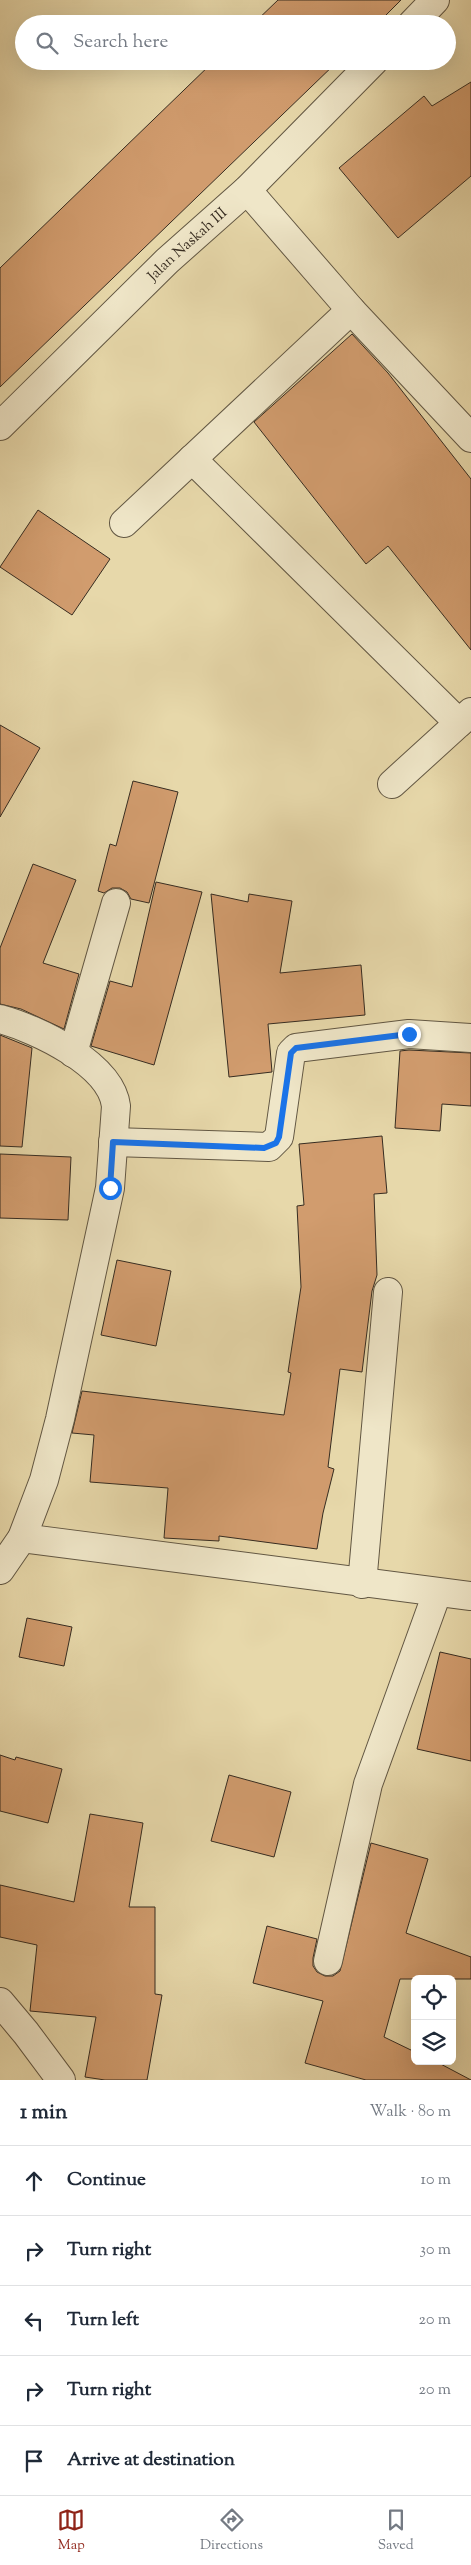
<!DOCTYPE html>
<meta charset="utf-8">
<style>
body{margin:0;font-family:"Sorts Mill Goudy",serif;background:#f2f2f3;color:#1f2937}
.controls{position:absolute;right:15px;bottom:15px;display:grid;overflow:hidden;border-radius:8px;box-shadow:0 5px 20px #0002}
.controls button{width:45px;height:45px;display:grid;place-items:center;padding:0;border:0;border-bottom:1px solid #e0e1e3;background:#fff;color:#1f2937;font:25px sans-serif}
.stop{position:absolute;width:15px;height:15px;margin:-11px;border:4px solid #1a73e8;border-radius:50%;background:#fff}
.stop.end{background:#1a73e8;border-color:#fff;box-shadow:0 1px 5px #0008}
.list{margin:0;padding:0;list-style:none}
h2{display:flex;justify-content:space-between;align-items:center;height:65px;margin:0;padding:0 20px;font-size:21px}
h2 small{font-size:16px;font-weight:400;color:#747a83}
.list li{display:grid;grid-template-columns:32px 1fr auto;gap:15px;align-items:center;box-sizing:border-box;height:70px;padding:0 20px;border-top:1px solid #e0e1e3}
.list b{display:block;font-size:19px;white-space:nowrap}
.list em{font-size:16px;font-style:normal;color:#747a83}
.icon{flex:none;width:28px;height:28px;fill:none;stroke:currentColor;stroke-width:2;stroke-linecap:round;stroke-linejoin:round}
.map{position:relative;flex:none;width:471px;height:2080px;overflow:hidden}
.search{position:absolute;background:#fff;box-shadow:0 5px 20px #0002;left:15px;right:15px;top:15px;height:55px;display:flex;align-items:center;gap:12px;box-sizing:border-box;padding:0 18px;border-radius:28px;color:#747a83;font-size:19px}
.sheet{height:415px;background:#fff}
nav{display:flex;justify-content:space-around;align-items:center;box-sizing:border-box;height:70px;border-top:1px solid #e0e1e3;background:#fff;font-size:14px;color:#747a83}
nav a{display:grid;justify-items:center;gap:2px}
nav .on{color:#8f2418}
.map>svg:first-child{display:block}
.building{fill:#d19c6e;stroke:#362c21}
.lines{fill:none;stroke-linecap:round;stroke-linejoin:round}
.street-casing{stroke:#625743;stroke-width:30}
.street{stroke:#efe6c8;stroke-width:28}
.route{stroke:#1a73e8;stroke-width:6}
.labels{text-anchor:middle;stroke-width:5;stroke-linejoin:round;paint-order:stroke}
.street-label{font-size:15px;fill:#362c21;stroke:#efe6c8}
</style>
<div class="map">
<svg width="471" height="2080" viewBox="0 0 471 2080">
<rect width="100%" height="100%" fill="#e7d8aa"/>
<filter id="stains"><feTurbulence type="fractalNoise" baseFrequency=".004" numOctaves="4"/><feColorMatrix values="0 0 0 0 .2 0 0 0 0 .09 0 0 0 0 .02 0 0 0 .5 -.17"/></filter>
<radialGradient id="worn" r=".72"><stop offset=".6" stop-color="#630" stop-opacity="0"/><stop offset="1" stop-color="#630" stop-opacity=".3"/></radialGradient>
<path class="building" d="M278 0H401L377 24H253Z
M214 61H338L0 387V268Z
M471 82V176L398 238 339 168 424 96 432 106Z
M352 334 388 373 471 479V650L388 546 366 564 254 422Z
M38 510 110 559 72 615 0 567Z
M0 725 40 748 0 817Z
M133 781 178 792 149 903 131 899 127 892 120 888H112L104 893 98 891 110 844 116 846Z
M33 864 76 880 43 963 79 974 64 1029 21 1009 0 1004V948Z
M156 882 202 892 154 1065 91 1046 110 981 132 987Z
M211 894 248 902 249 894 292 901 280 973 361 965 365 1015 268 1024 272 1072 229 1077Z
M0 1035 32 1048 22 1147 0 1146Z
M409 1050 471 1053V1106L442 1104 440 1131 395 1128 400 1051Z
M382 1136 387 1193 374 1194 377 1275 372 1291 362 1372 340 1369 328 1467 334 1469 323 1513 317 1549 219 1536V1541L164 1538 168 1488 90 1482 94 1435 72 1433 82 1391 284 1415 291 1373 288 1372 301 1287 297 1206 304 1205 299 1144Z
M0 1154 71 1157 68 1220 0 1218Z
M117 1260 171 1271 156 1346 101 1335Z
M27 1618 72 1627 64 1666 19 1657Z
M440 1652 471 1659V1761L417 1749Z
M0 1755 15 1760 16 1757 62 1769 48 1823 0 1811Z
M229 1775 291 1792 274 1857 211 1841Z
M90 1814 143 1823 129 1907H155V1994L162 1995 147 2080H105L85 2077 96 2017 30 2011 37 1945 0 1937V1885L74 1902Z
M371 1843 428 1859 406 1933 471 1957V1979H400L384 2037 415 2052V2061H435L471 2080H366L305 2063 323 2001 253 1983 267 1926 317 1939 313 1958V1966L317 1972 325 1976H333L340 1971Z"/>
<g class="lines">
<g class="street-casing">
<g id="street">
<path d="M412 24 435 0"/>
<path d="M247 190 351 310 471 438"/>
<path id="s1" d="M0 426 167 261 247 190 374 61"/>
<path d="M192 459 459 723"/>
<path d="M124 523 351 310"/>
<path d="M392 784 471 712"/>
<path d="M0 1019C37 1029 111 1064 116 1106L110 1188 60 1419 44 1480 22 1538 0 1570"/>
<path d="M73 1053 116 903"/>
<path d="M113 1142 269 1147 279 1137 291 1053 296 1048 409 1034 471 1038"/>
<path d="M22 1538 471 1596"/>
<path d="M362 1584 388 1292"/>
<path d="M328 1961 368 1784 437 1593"/>
<path d="M0 2002 26 2033 61 2080"/>
</g>
</g>
<use href="#street" class="street"/>
</g>
<g class="lines">
<path class="route" d="M110 1188 113 1142 264 1148 276 1143 279 1137 291 1053 296 1048 409 1034"/>
</g>
<g class="labels">
<g class="street-label">
<text dy="5" stroke="none"><textPath href="#s1" startOffset="261">Jalan Naskah III</textPath></text>
</g>
</g>
<rect width="100%" height="100%" filter="url(#stains)"/>
<rect width="100%" height="100%" fill="url(#worn)"/>
</svg>
<div class="controls">
<button><svg class="icon" aria-label="locate" viewBox="0 0 24 24"><circle cx="12" cy="12" r="6"/><path d="M12 2v4M12 18v4M2 12h4M18 12h4"/></svg></button>
<button><svg class="icon" aria-label="layers" viewBox="0 0 24 24"><path d="M12 4l9 5-9 5-9-5zM3 14l9 5 9-5"/></svg></button>
</div>
<div class="stop" style="left:110px;top:1188px"></div>
<div class="stop end" style="left:409px;top:1034px"></div>
<div class="search"><svg class="icon" aria-label="search" viewBox="0 0 24 24"><circle cx="10" cy="10" r="6"/><path d="M15 15l6 6"/></svg>Search here</div>
</div>
<section class="sheet">
<h2>1 min<small>Walk · 80 m</small></h2>
<ul class="list">
<li><svg class="icon" aria-label="ahead" viewBox="0 0 24 24"><path d="M12 20V5M6 11l6-6 6 6"/></svg><div><b>Continue</b></div><em>10 m</em></li>
<li><svg class="icon" aria-label="right" viewBox="0 0 24 24"><path d="M7 20v-9h11M14 6l5 5-5 5"/></svg><div><b>Turn right</b></div><em>30 m</em></li>
<li><svg class="icon" aria-label="left" viewBox="0 0 24 24"><path d="M17 20v-9H6M10 6l-5 5 5 5"/></svg><div><b>Turn left</b></div><em>20 m</em></li>
<li><svg class="icon" aria-label="right" viewBox="0 0 24 24"><path d="M7 20v-9h11M14 6l5 5-5 5"/></svg><div><b>Turn right</b></div><em>20 m</em></li>
<li><svg class="icon" aria-label="arrive" viewBox="0 0 24 24"><path d="M6 21V4h12l-3 4 3 4H6"/></svg><div><b>Arrive at destination</b></div></li>
</ul>
</section>
<nav>
<a class="on"><svg class="icon" aria-label="map" viewBox="0 0 24 24"><path d="M3 6l6-2 6 2 6-2v14l-6 2-6-2-6 2zM9 4v14M15 6v14"/></svg>Map</a>
<a><svg class="icon" aria-label="directions" viewBox="0 0 24 24"><path d="M12 3l9 9-9 9-9-9zM9 14v-3h6M13 9l2 2-2 2"/></svg>Directions</a>
<a><svg class="icon" aria-label="saved" viewBox="0 0 24 24"><path d="M7 4h10v16l-5-4-5 4z"/></svg>Saved</a>
</nav>
